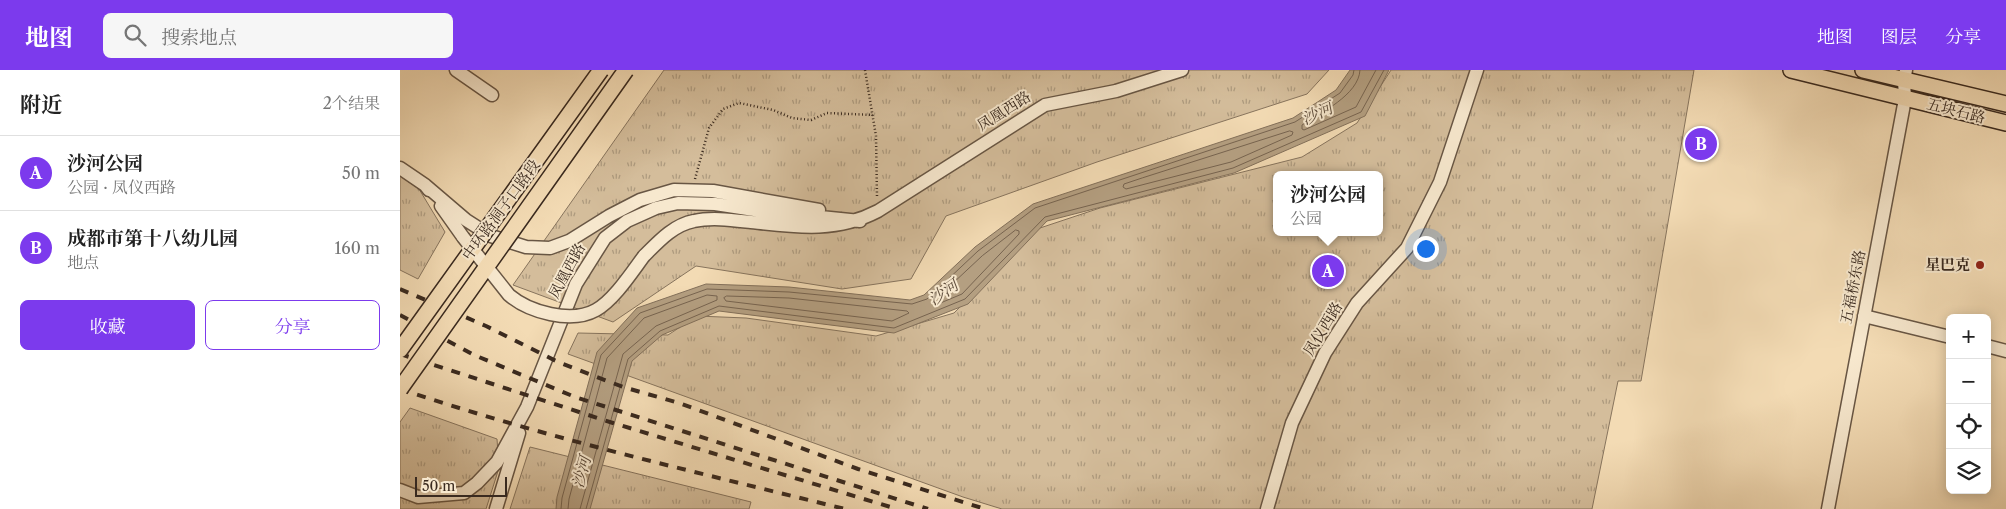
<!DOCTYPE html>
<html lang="zh">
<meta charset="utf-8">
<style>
body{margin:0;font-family:"Libre Caslon Text","Noto Serif SC",serif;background:#f6f6f6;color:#222}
.controls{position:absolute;right:15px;bottom:15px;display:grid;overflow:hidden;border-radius:8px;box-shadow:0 2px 12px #0003}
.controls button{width:45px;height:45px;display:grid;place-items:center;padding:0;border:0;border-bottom:1px solid #e0e0e0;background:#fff;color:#222;font:25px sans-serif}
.scale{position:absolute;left:15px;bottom:12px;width:92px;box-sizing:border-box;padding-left:5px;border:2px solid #3a2a1f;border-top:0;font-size:14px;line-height:18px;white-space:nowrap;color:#3a2a1f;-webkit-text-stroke:4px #f7e8ce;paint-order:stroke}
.you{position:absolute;left:1025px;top:178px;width:18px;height:18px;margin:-12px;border:4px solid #fff;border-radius:50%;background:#1a73e8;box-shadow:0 0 0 8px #1a73e833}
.badge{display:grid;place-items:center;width:32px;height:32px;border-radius:50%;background:#7c3aed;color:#fff;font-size:16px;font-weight:700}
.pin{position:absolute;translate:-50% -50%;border:2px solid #fff;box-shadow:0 1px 5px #0006}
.popup{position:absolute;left:873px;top:101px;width:110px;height:65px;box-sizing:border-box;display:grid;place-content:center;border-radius:8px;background:#fff;filter:drop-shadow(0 1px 4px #0005);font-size:16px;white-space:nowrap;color:#767676}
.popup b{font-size:19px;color:#222}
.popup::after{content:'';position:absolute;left:50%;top:100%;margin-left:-10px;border:10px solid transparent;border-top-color:#fff}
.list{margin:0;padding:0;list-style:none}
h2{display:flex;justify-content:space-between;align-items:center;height:65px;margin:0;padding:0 20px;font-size:21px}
h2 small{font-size:16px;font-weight:400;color:#767676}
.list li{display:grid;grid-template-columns:32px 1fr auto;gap:15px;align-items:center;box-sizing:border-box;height:75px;padding:0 20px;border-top:1px solid #e0e0e0}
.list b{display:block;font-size:19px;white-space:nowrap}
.list p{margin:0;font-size:16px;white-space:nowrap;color:#767676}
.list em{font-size:16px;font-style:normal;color:#767676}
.actions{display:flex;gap:10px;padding:15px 20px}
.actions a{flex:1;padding:11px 0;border:1px solid #7c3aed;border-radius:8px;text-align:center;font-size:18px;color:#7c3aed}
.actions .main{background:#7c3aed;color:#fff}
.icon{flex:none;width:28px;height:28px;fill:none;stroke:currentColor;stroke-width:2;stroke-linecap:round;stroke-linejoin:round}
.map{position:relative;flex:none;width:1606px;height:439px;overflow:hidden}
header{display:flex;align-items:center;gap:30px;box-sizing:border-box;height:70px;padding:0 25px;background:#7c3aed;color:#fff}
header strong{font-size:24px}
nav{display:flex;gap:28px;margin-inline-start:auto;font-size:18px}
.search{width:350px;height:45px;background:#f6f6f6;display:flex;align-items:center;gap:12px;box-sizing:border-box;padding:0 18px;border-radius:8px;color:#767676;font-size:19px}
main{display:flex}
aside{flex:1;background:#fff}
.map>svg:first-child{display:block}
.park{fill:url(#park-tufts);stroke:#87745d;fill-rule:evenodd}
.water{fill:#b49f81;stroke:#83705a}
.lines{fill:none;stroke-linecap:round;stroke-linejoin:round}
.shore{stroke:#776450;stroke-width:1}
.minor-casing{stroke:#685644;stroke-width:15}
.major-casing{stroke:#3a2a1f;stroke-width:18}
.path{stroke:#3a2a1f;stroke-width:2.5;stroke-dasharray:1 2.5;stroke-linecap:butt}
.minor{stroke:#f7e8ce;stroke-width:12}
.major{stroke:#f3dbb4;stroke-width:15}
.rail{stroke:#3a2a1f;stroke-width:4;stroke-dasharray:9 9;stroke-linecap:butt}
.minor-bridge-casing{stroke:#685644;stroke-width:15;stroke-linecap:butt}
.major-bridge-casing{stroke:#3a2a1f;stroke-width:18;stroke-linecap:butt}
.minor-bridge{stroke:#f7e8ce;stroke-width:12}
.major-bridge{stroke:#f3dbb4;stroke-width:15}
.poi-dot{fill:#8f2418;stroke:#f7e8ce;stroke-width:2}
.labels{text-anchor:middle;stroke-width:4;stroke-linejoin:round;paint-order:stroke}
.street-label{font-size:15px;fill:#3a2a1f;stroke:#f7e8ce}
.poi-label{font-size:15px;font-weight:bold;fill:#3a2a1f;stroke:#f7e8ce;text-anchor:end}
.water-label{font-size:16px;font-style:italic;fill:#5f4d3c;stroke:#f7e8ce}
</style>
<header>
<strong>地图</strong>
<div class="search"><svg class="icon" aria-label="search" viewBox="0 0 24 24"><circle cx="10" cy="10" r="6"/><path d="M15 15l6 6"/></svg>搜索地点</div>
<nav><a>地图</a><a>图层</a><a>分享</a></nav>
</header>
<main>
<aside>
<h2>附近<small>2个结果</small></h2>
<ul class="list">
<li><span class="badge">A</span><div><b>沙河公园</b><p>公园 · 凤仪西路</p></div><em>50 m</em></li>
<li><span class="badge">B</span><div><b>成都市第十八幼儿园</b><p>地点</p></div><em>160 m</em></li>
</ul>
<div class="actions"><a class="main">收藏</a><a>分享</a></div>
</aside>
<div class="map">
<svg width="1606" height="439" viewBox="0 0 1606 439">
<defs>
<pattern id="park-tufts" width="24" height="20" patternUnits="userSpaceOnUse" patternTransform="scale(1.25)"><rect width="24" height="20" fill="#d4bd9b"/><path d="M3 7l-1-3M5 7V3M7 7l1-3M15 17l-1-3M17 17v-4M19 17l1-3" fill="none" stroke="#ad9a7e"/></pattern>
</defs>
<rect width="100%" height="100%" fill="#f3dbb4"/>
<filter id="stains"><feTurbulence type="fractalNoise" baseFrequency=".004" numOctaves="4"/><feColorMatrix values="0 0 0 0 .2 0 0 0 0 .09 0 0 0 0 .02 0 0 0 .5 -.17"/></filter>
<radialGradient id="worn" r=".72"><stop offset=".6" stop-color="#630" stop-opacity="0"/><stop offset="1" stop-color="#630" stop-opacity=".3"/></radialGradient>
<path class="park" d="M264 0H929L907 24 697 92 546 146 511 209 442 219 296 196 213 252 113 215Z
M991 0H1294L1241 311H1218L1192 439H602L563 427 168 284 178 263 268 265 297 246 346 248 476 266 554 243 637 159 700 138 902 87 957 53ZM877 105H979V162H877Z
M0 106 19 119 45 162 18 209 0 200Z
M10 338 97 369 99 398 86 439H0V352Z
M130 377 351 432 349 439H110Z"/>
<path class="water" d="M950 0H989L965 46 834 103 647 151 568 234 494 263 319 241 262 265 232 291 190 439H156L157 427 197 282 237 238 306 214 389 217 510 230 524 225 575 177 633 134 893 48 936 20Z"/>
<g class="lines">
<path class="shore" d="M960 0C959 25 920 43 902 55V59L904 60 956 37 976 0
M890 61 893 62 892 65 831 92 726 119 723 117 724 114 742 108Z
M616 160 619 161V164L562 224 538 234 535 233 536 229 582 186Z
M327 226 389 228 507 241 509 243 492 251 326 231 324 228Z
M161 439 162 428 201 285 240 243 307 219 389 222 512 234 527 229 578 181 635 138 895 52 940 23 953 5 954 0
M168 439 169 429 207 288 244 248 307 225 317 226V230L256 256 223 284 180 439
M186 439 228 289 260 261 319 236 494 258 565 229 645 147 833 98 961 42 984 0"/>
<g class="minor-casing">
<path id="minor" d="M56 0 92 25
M0 98 25 115 29 120
M25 115 66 150 91 166 126 177 150 178 169 171 209 146 240 130 274 120 313 121 419 140
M41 136 63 167
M244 186C258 172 273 155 294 151 312 147 333 150 351 152 396 157 436 163 478 141L645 35 716 21 782 0
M1464 246 1550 267
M1587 276 1606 281
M0 420 18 427 64 423 77 413 97 392 127 337 176 214 205 168 227 151 256 138 278 133 315 134 361 141 460 151
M96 439 119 363
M867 439 892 353 925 283 957 233 1007 178 1040 112 1077 0
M1428 439 1505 29 1504 10 1506 0"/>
</g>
<g class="major-casing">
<path id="major" d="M1391 0 1606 53
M1463 0 1606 34"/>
</g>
<path class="path" d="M465 0 476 66 477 127
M295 109 309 58 323 39 339 33 373 40 392 48 411 50 427 43 473 45"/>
<use href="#minor" class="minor"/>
<use href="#major" class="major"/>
<path class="rail" d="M0 219 86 256 158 292 223 317 279 333 458 399 585 439
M0 245 74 285 175 327 528 439
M0 284 213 353 497 439
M0 319C146 368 296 402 445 439"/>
<g class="minor-bridge-casing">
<path id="minor-bridge" d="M63 167 109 225C129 242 171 254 196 240 214 230 232 202 244 186"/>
</g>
<g class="major-bridge-casing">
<path id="major-bridge" d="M0 280 201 0
M0 319 226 0"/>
</g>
<use href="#minor-bridge" class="minor-bridge"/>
<use href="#major-bridge" class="major-bridge"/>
</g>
<circle class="poi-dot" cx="1580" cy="195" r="5"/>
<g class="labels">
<g class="street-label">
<text transform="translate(604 41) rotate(-32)" y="5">凤凰西路</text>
<text transform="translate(1556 41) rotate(14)" y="5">五块石路</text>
<text transform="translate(101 140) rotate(-54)" y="5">中环路洞子口路段</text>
<text transform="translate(167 201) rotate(-62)" y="5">凤凰西路</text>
<text transform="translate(1453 217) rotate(-79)" y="5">五福桥东路</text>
<text transform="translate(923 259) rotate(-59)" y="5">凤仪西路</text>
</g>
<g class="poi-label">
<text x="1570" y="200">星巴克</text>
</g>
<g class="water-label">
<text transform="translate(917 43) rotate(-25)" y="6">沙河</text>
<text transform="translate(543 222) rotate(-35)" y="6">沙河</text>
<text transform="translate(181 402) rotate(-75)" y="6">沙河</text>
</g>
</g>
<rect width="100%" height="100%" filter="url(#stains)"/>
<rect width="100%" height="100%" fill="url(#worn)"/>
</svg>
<div class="controls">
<button>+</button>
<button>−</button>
<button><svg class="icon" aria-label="locate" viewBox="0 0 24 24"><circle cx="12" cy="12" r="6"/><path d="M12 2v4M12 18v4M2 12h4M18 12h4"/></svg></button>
<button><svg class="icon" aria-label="layers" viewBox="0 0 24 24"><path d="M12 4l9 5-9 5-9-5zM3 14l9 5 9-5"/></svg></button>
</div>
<div class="scale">50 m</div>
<div class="you"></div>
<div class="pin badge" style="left:928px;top:201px">A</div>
<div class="popup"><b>沙河公园</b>公园</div>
<div class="pin badge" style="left:1301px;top:74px">B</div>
</div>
</main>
